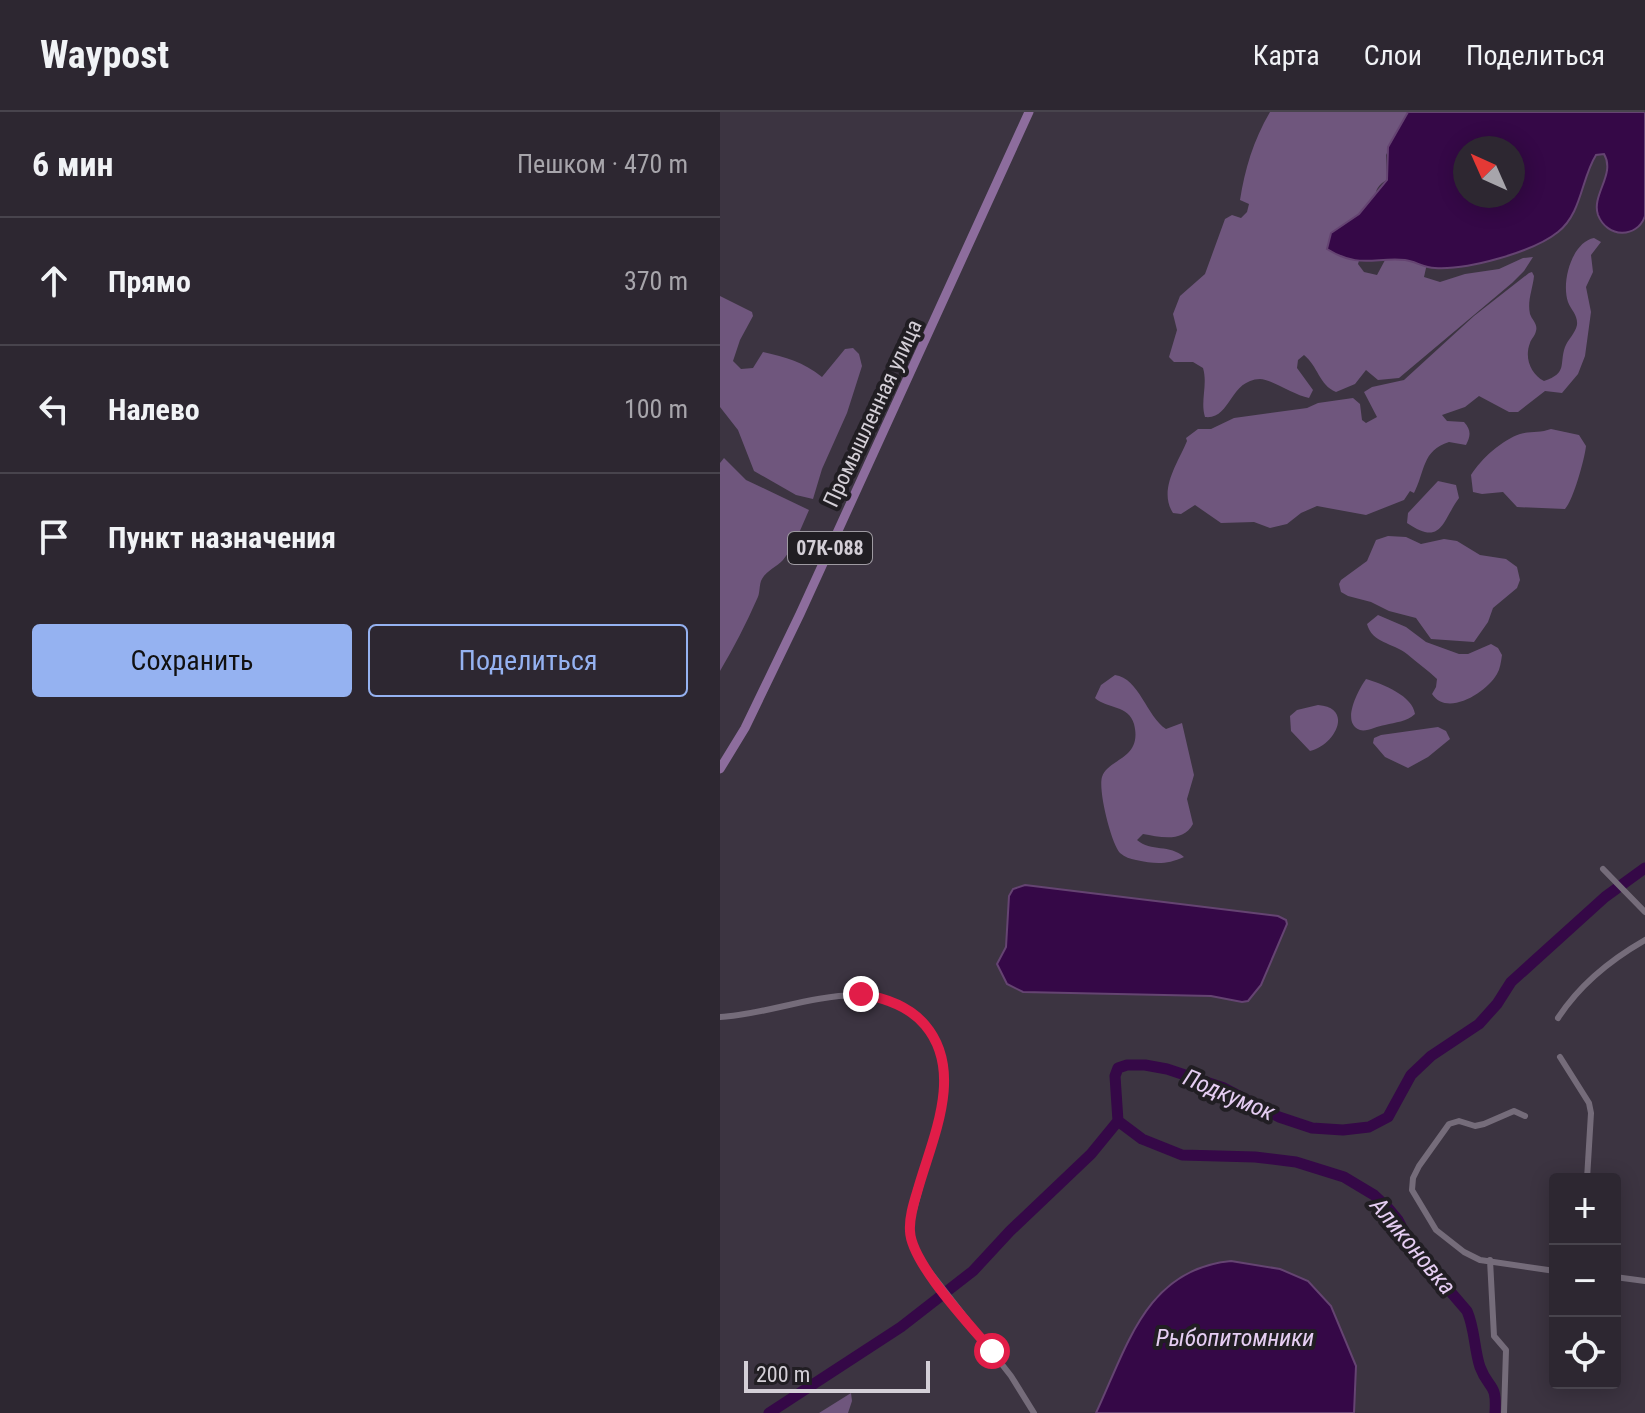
<!DOCTYPE html>
<html lang="ru">
<meta charset="utf-8">
<style>
body{margin:0;font-family:"Roboto Condensed",sans-serif;background:#39333d;color:#f1f3f6}
.controls{position:absolute;right:24px;bottom:24px;display:grid;overflow:hidden;border-radius:8px;box-shadow:0 4px 20px #0003}
.controls button{width:72px;height:72px;display:grid;place-items:center;padding:0;border:0;border-bottom:2px solid #48444d;background:#2d2731;color:#f1f3f6;font:40px sans-serif}
.compass{position:absolute;left:733px;top:24px;width:72px;height:72px;border-radius:50%;background:#2d2731;box-shadow:0 4px 20px #0003;rotate:315deg}
.scale{position:absolute;left:24px;bottom:20px;width:186px;box-sizing:border-box;padding-left:8px;border:4px solid #d4cfd7;border-top:0;font-size:22px;line-height:28px;white-space:nowrap;color:#d4cfd7;-webkit-text-stroke:6px #211e23;paint-order:stroke}
.stop{position:absolute;width:24px;height:24px;margin:-18px;border:6px solid #e11d48;border-radius:50%;background:#fff}
.stop.end{background:#e11d48;border-color:#fff;box-shadow:0 2px 8px #0008}
.list{margin:0;padding:0;list-style:none}
h2{display:flex;justify-content:space-between;align-items:center;height:104px;margin:0;padding:0 32px;font-size:34px}
h2 small{font-size:26px;font-weight:400;color:#a7a5ab}
.list li{display:grid;grid-template-columns:52px 1fr auto;gap:24px;align-items:center;box-sizing:border-box;height:128px;padding:0 32px;border-top:2px solid #48444d}
.list b{display:block;font-size:30px;white-space:nowrap}
.list em{font-size:26px;font-style:normal;color:#a7a5ab}
.actions{display:flex;gap:16px;padding:24px 32px}
.actions a{flex:1;padding:18px 0;border:2px solid #95b2f1;border-radius:8px;text-align:center;font-size:28px;color:#95b2f1}
.actions .main{background:#95b2f1;color:#111}
.icon{flex:none;width:44px;height:44px;fill:none;stroke:currentColor;stroke-width:2;stroke-linecap:round;stroke-linejoin:round}
.map{position:relative;flex:none;width:925px;height:1301px;overflow:hidden}
header{display:flex;align-items:center;gap:48px;box-sizing:border-box;height:112px;padding:0 40px;background:#2d2731;border-bottom:2px solid #48444d}
header strong{font-size:38px}
nav{display:flex;gap:44px;margin-inline-start:auto;font-size:28px}
main{display:flex}
aside{flex:1;background:#2d2731}
.map>svg:first-child{display:block}
.green{fill:#6f567d}
.water{fill:#350847;stroke:#654472;stroke-width:2;fill-rule:evenodd}
.lines{fill:none;stroke-linecap:round;stroke-linejoin:round}
.river{stroke:#350847;stroke-width:11}
.street{stroke:#756c7a;stroke-width:6}
.primary{stroke:#8d6d9d;stroke-width:9}
.route{stroke:#e11d48;stroke-width:10}
.labels{text-anchor:middle;stroke-width:8;stroke-linejoin:round;paint-order:stroke}
.shield{fill:#211e23;stroke:#9e9aa1;stroke-width:2}
.shield-label{font-size:20px;font-weight:bold;fill:#d4cfd7}
.street-label{font-size:22px;fill:#d4cfd7;stroke:#211e23}
.water-label{font-size:24px;font-style:italic;fill:#e5cdf2;stroke:#211e23}
</style>
<header>
<strong>Waypost</strong>
<nav><a>Карта</a><a>Слои</a><a>Поделиться</a></nav>
</header>
<main>
<aside>
<h2>6 мин<small>Пешком · 470 m</small></h2>
<ul class="list">
<li><svg class="icon" aria-label="ahead" viewBox="0 0 24 24"><path d="M12 20V5M6 11l6-6 6 6"/></svg><div><b>Прямо</b></div><em>370 m</em></li>
<li><svg class="icon" aria-label="left" viewBox="0 0 24 24"><path d="M17 20v-9H6M10 6l-5 5 5 5"/></svg><div><b>Налево</b></div><em>100 m</em></li>
<li><svg class="icon" aria-label="arrive" viewBox="0 0 24 24"><path d="M6 21V4h12l-3 4 3 4H6"/></svg><div><b>Пункт назначения</b></div></li>
</ul>
<div class="actions"><a class="main">Сохранить</a><a>Поделиться</a></div>
</aside>
<div class="map">
<svg width="925" height="1301" viewBox="0 0 925 1301">
<rect width="100%" height="100%" fill="#3c3441"/>
<path class="green" d="M550 0H688L666 43 667 68C657 73 654 80 656 91L638 152 644 160 657 163 672 135 720 139 706 156 704 165 720 170 745 162 779 157 803 146 813 145 804 159 792 171 679 266 658 268 646 258 635 272 616 280C599 273 598 254 584 243L578 248 577 256 593 278 589 286C574 283 551 267 540 267 509 268 511 308 485 305 480 289 488 273 483 256L473 250H454L449 245 457 218 453 202 460 184 485 162 505 107 512 103 521 106 527 100 529 92 520 88C525 57 533 29 550 0Z
M874 126 881 130 871 143 873 160 866 175 871 200 865 244 858 262 842 281 825 279 798 300H789L759 284 745 295 722 303 727 309 744 310C751 318 751 323 746 333L729 330C702 338 705 360 694 381L690 379 684 388 646 403 597 394 581 401 567 412 550 416 534 410 501 411 475 393 461 402 453 401C438 378 458 351 467 329L466 326 478 317H491L514 306 587 296 598 291 633 286 640 292 642 308 646 311 657 305 644 280 652 275 684 268 754 204 809 161 812 160 814 164C813 176 807 189 810 202 812 208 818 212 816 219 815 224 811 227 810 231 804 246 811 262 824 269 848 261 839 252 845 235 848 227 855 222 857 213 858 203 851 198 848 190 841 170 852 130 874 126Z
M0 184 32 200 33 204 20 228 13 249 21 257 33 256 43 240C66 245 83 250 102 265L125 237 133 236 139 242 142 254 127 301 102 357 93 387 76 383 34 359 18 318 0 295Z
M831 317 859 323 866 334C865 346 853 389 845 397L797 395 783 380 762 382 753 380 751 363C761 347 782 328 800 322 811 319 820 321 831 317Z
M4 346 26 368 89 398C81 416 75 433 63 448 56 456 46 458 41 469 39 475 40 482 37 487 26 512 14 535 0 559V351Z
M718 369 736 373 739 386C722 409 722 435 687 411L688 401Z
M668 424 686 425 701 432 724 427 737 429 760 443 786 447 797 455 800 468 797 476 773 496 768 510 754 530 711 527 696 506 669 499 651 490 628 484 621 480 619 472 621 468 647 449 656 428Z
M658 503 686 515 706 530 739 542H748L771 532 778 536 782 543C781 550 780 557 777 562 766 581 727 605 712 582L716 575 717 567C708 558 696 550 687 542 673 531 652 531 647 512Z
M395 563C419 566 427 605 446 617L462 611 474 663 467 687 473 712C463 731 440 725 423 722L417 728C431 740 450 732 464 745 446 753 435 752 416 748 410 747 405 745 400 741 391 731 378 678 382 665 388 646 423 648 414 612 409 593 387 597 375 586L381 573Z
M646 567C663 572 693 584 695 602 686 610 676 610 665 613 657 614 647 620 640 618 620 611 639 577 646 567Z
M598 593C635 596 614 634 590 639L571 619 570 604 577 598Z
M718 615 726 619 730 627 708 645 688 656 665 645 653 631 654 626 661 623Z
M131 1281 132 1289 128 1301H99Z"/>
<path class="water" d="M688 0H925V104C917 127 887 126 878 103 871 83 896 62 884 42L876 43C861 67 862 101 838 120 813 140 748 158 715 156 704 156 695 149 685 148 655 145 639 157 607 137L611 121 639 102 667 68 668 35ZM745 36H793V84H745Z
M305 773 558 804 566 808 567 812 541 873 528 889 522 890 491 884 303 880 287 872 277 852 286 835 289 784 293 777Z
M511 1149 560 1157 588 1169 611 1194 636 1254 634 1301H376C407 1235 426 1157 511 1149Z"/>
<g class="lines">
<path class="river" d="M398 1009 422 1027 462 1043 535 1045 576 1050 624 1065 654 1083 668 1096 678 1108 692 1135 747 1199C755 1217 754 1237 760 1255 769 1279 777 1269 775 1301
M49 1301 181 1215 253 1159 290 1119 371 1042 398 1009 395 964 398 956 407 953H425L447 957 504 976 559 1005 592 1016 623 1018 649 1015 668 1005 691 963 711 944 759 912 777 892 791 870 885 785 925 756"/>
<path class="street" d="M883 757 925 800
M0 905C62 903 152 854 202 910 225 935 226 965 221 997L191 1109 190 1120 199 1146 291 1264 314 1301
M838 906C860 872 890 848 925 828
M840 945 869 991 871 1001 867 1067
M805 1004 794 999 764 1012 755 1014 739 1009 729 1012 699 1054 693 1066 692 1078 716 1118 744 1140 760 1148 835 1159
M770 1148 774 1224 786 1238 784 1301
M895 1165 925 1169"/>
<path class="primary" d="M0 657 25 616 80 502 309 0"/>
</g>
<g class="lines">
<path class="route" d="M141 882C166 886 189 894 205 913 245 960 212 1027 198 1077 194 1090 189 1105 190 1119 191 1151 250 1213 272 1239"/>
</g>
<g class="labels">
<rect class="shield" x="68" y="420" width="84" height="32" rx="6"/>
<g class="shield-label">
<text x="110" y="443">07К-088</text>
</g>
<g class="street-label">
<text transform="translate(152 301) rotate(-65)" y="8">Промышленная улица</text>
</g>
<g class="water-label">
<text transform="translate(509 983) rotate(23)" y="8">Подкумок</text>
<text transform="translate(693 1134) rotate(50)" y="8">Аликоновка</text>
<text x="515" y="1234">Рыбопитомники</text>
</g>
</g>
</svg>
<div class="controls">
<button>+</button>
<button>−</button>
<button><svg class="icon" aria-label="locate" viewBox="0 0 24 24"><circle cx="12" cy="12" r="6"/><path d="M12 2v4M12 18v4M2 12h4M18 12h4"/></svg></button>
</div>
<svg class="compass" viewBox="-18 -18 36 36"><path d="M0-13l5 13h-10z" fill="#e53935"/><path d="M0 13l5-13h-10z" fill="#a7a5ab"/></svg>
<div class="scale">200 m</div>
<div class="stop" style="left:272px;top:1239px"></div>
<div class="stop end" style="left:141px;top:882px"></div>
</div>
</main>
